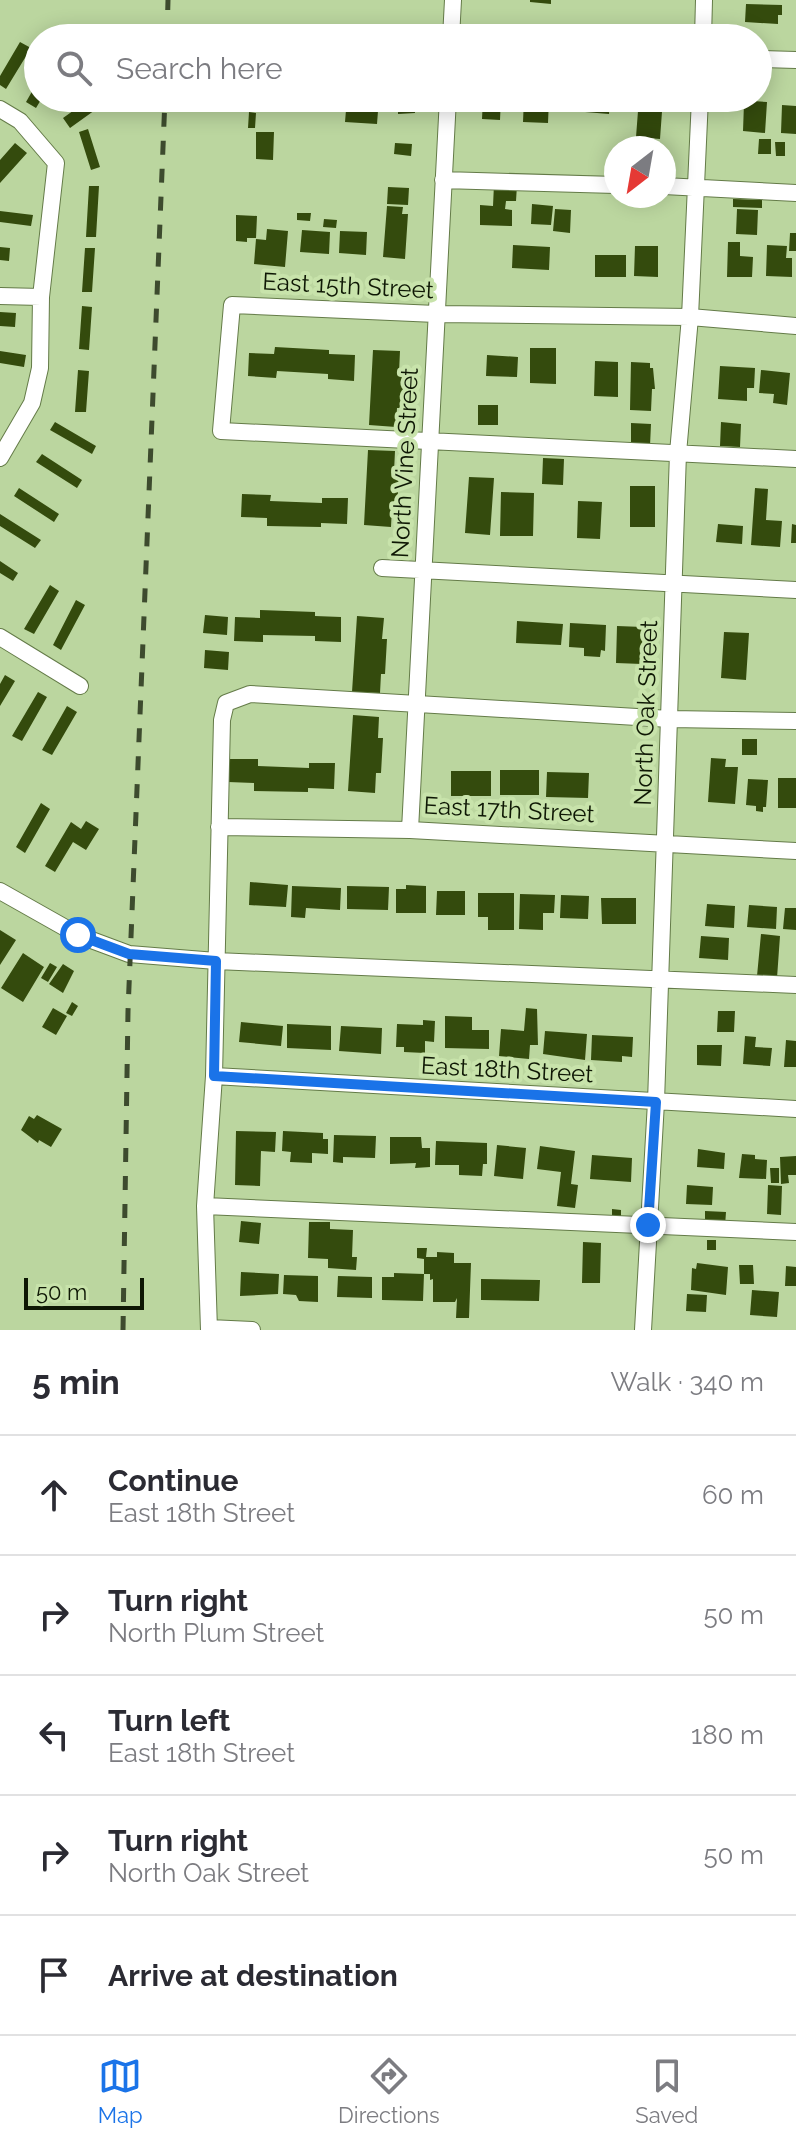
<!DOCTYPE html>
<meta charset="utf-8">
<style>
body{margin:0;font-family:Raleway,sans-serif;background:#f2f2f3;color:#2b2b33}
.compass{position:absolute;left:604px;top:136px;width:72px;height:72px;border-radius:50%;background:#fff;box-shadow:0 4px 20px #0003;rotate:211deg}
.scale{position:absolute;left:24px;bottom:20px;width:120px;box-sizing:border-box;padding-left:8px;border:4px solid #0e1704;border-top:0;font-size:22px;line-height:28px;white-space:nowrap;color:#0e1704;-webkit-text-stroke:6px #c8e3ab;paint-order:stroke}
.stop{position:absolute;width:24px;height:24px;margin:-18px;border:6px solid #1a73e8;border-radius:50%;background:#fff}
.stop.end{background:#1a73e8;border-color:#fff;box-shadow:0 2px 8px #0008}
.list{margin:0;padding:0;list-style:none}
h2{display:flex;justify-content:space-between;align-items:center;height:104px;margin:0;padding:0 32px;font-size:34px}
h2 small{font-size:26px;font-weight:400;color:#7c7c81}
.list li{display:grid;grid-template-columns:52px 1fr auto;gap:24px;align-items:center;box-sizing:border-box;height:120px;padding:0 32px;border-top:2px solid #e1e1e2}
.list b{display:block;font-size:30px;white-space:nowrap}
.list p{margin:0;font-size:26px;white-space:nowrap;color:#7c7c81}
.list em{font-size:26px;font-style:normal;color:#7c7c81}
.icon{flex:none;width:44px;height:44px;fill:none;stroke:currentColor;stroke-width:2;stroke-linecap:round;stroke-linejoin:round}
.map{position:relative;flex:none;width:796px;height:1330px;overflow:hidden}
.search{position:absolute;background:#fff;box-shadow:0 4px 20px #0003;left:24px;right:24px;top:24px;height:88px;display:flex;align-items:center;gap:20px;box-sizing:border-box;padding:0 28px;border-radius:44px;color:#7c7c81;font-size:30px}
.sheet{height:704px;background:#fff}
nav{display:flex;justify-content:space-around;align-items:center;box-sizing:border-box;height:112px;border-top:2px solid #e1e1e2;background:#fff;font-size:22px;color:#7c7c81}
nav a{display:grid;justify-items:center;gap:4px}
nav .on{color:#1a73e8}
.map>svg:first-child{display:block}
.building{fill:#344b0d}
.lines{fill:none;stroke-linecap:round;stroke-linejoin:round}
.minor-casing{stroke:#647b48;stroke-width:18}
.minor{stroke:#fff;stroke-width:16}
.rail{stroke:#3d4b2e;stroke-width:5;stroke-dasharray:14 14;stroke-linecap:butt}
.route{stroke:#1a73e8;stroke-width:10}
.labels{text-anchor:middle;stroke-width:8;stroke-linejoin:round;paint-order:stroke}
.street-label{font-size:24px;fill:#0e1704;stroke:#c8e3ab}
</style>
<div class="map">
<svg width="796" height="1330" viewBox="0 0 796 1330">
<rect width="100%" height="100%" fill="#bbd69f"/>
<path class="building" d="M530 0H551V4L530 2Z
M746 4 782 5V15H778V24L745 22Z
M20 42 31 48 6 89 0 85V76Z
M38 81V98H42L36 108 26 102Z
M91 98 109 100 70 128 63 118Z
M271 98H296V103H283L284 107H273Z
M347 98H379L377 124 345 122Z
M388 98H414L415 113 398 114V102H388Z
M483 98H501L500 120 482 119Z
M524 98H549L548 123 523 122Z
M586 98H610L609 114 585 112Z
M639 98H663L660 139 636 137Z
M752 101 767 102 765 133 743 131 744 103 752 104Z
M782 105 796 106V134L781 133Z
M249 112 256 113 255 128H248Z
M88 129 100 167 91 170 79 132Z
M256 132H274L273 160 256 159Z
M759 139H771V154H758Z
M775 142H785V156H776Z
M15 143 27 153 0 183V160Z
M395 143 412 144 411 156 394 154Z
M643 143 658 144V148H642Z
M494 184 517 185 516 201H506L505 209 512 210V226L480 225V205L493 206Z
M89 186H99L96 237H86Z
M388 187 409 188 408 205 387 204Z
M733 199 762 200V208L733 207Z
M532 204 553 206 551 225 531 224Z
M387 206 403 207 402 214H408L405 259 383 257Z
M555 209 571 210 570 233 553 231Z
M737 209 758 210 757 235 736 234Z
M0 211 33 215 31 226 0 222Z
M297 213H311L310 221 297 220Z
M236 215 257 216 256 238H247V242L236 241Z
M324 219 337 220 336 228 323 227Z
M267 229 288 231 285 267 254 264 256 239 266 240Z
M302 230 330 232 329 254 300 252Z
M340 231 367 232 366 255 339 253Z
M790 233H796V251H789Z
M728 242H740V256L753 257 752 277H727Z
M513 245 550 247 549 270 512 268Z
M767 245 787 246 786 258H792V277L766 276Z
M635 246H658V277L634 276Z
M0 247 10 248 9 261 0 260Z
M85 248H95L92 292H82Z
M595 255H626V277H595Z
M82 306 92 307 89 350 79 349Z
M0 312 16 313 15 327 0 326Z
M275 347 329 350V354L355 355 354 381 328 379V374L277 371 276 378 248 376 249 353 274 354Z
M530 348H556V384L530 383Z
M373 350 400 351 399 373H404L402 408H397L396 427 369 425Z
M0 351 26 355 24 367 0 363Z
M487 355 518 357 517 377 486 376Z
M595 361 618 362V397L594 396Z
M631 362 650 363V368H653L655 389H652L651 411 630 410Z
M720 366 755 368 754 388H747V401L718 399Z
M78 370 89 371 86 412H75Z
M761 370 790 373 787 405 773 403 774 394 759 393Z
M478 405H498V425H478Z
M55 422 96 446 92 454 50 430Z
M721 422 741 424 740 447 720 446Z
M631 423 651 424 650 446H631Z
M368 450 395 451 394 472 399 473 397 508 392 507 391 527 364 525Z
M42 454 82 480 77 488 36 462Z
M543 458 564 459 563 485 542 484Z
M469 477 494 478 490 535 465 533Z
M630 486H655V527H630Z
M19 488 59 514 54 522 14 496Z
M755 488 768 489 766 520 782 521 780 547 751 545Z
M501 492 534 493 533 536H500Z
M242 494 271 495 270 501 322 503V498H348L347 524 321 523V527L267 526V518L241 517Z
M578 501 602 502 600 539 577 538Z
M0 514 41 540 35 548 0 526Z
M718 524 743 526 742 544 716 542Z
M792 524 796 525V543H791Z
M0 561 18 573 13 581 0 573Z
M50 585 59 591 34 634 24 629Z
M76 600 85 605 61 650 53 645Z
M260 610 315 612V616L341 617V642L315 641V636L263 635V642L234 641 235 617 260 618Z
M205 615 228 617 227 635 203 633Z
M357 616 384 618 382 639H387L385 674H381L380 693 352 692Z
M517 621 563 624 561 645 516 643Z
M570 623 606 625 605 651 601 650 600 657 584 656V648L569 647Z
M617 626 643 627 642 664 616 663Z
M724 632 749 633 746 680 721 678Z
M205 650 229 652 228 670 204 668Z
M5 675 15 681 0 706V684Z
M38 692 47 697 22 741 12 736Z
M67 706 77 712 52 755 42 750Z
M353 715 379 717 378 738H383L381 773H376L375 793 348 791Z
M742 739H757V755H742Z
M711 758 726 759 725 767H738L735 804 708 802Z
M229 759H258V766L309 768V763H335L334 789 308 788V792L254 791V783L228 782Z
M500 770H539V795H500Z
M451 771H491V796H451Z
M547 772 589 773 588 798 546 797Z
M778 778H796V808H778Z
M748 779 768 780 766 807H763V812L756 811V806L746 805Z
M41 803 50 809 25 853 16 847Z
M86 821 99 829 86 850 73 842 55 872 45 866 71 822 81 829Z
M250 882 288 885 286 907 249 905Z
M406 885 426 886V913H396V889H406Z
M292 886 341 888 340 910 306 908 305 918 291 917Z
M347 886 389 887 388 910 347 909Z
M437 891H465V915H436Z
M478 893H514V930H488V917H478Z
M520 894 555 895 554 913H543V930L519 929Z
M561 895 589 896 588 919 560 918Z
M601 898H636V924H602Z
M707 904 735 906 734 928 705 926Z
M749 905 777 907 776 929 747 927Z
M785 908H796V930L783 929Z
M0 930 16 940 0 965Z
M761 934 780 936 777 978 757 976Z
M701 936 729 938 728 960 699 958Z
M23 953 44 967 23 1002 1 988Z
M50 963 57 967 48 982 41 978Z
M63 964 74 971 63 993 49 984Z
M72 1002 78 1006 72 1016 66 1013Z
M53 1008 67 1016 56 1035 42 1027Z
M526 1008 537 1009 538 1045H530L529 1059 499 1056 501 1029 524 1031Z
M718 1011H735L734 1032H717Z
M445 1016 472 1017V1030H489V1049L445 1048Z
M423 1020 435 1021 434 1042 425 1041V1053L404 1052V1047H396L397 1024 423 1025Z
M241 1022 283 1026 281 1046 239 1042Z
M287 1024 331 1026V1050L287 1048Z
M341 1026 382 1028 381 1054 339 1051Z
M545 1031 587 1034 585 1060 543 1054Z
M592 1035 633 1037 632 1057 622 1056V1062L591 1060Z
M745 1036 756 1037 755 1047 772 1048 770 1066 743 1064Z
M786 1040 796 1041V1067H784Z
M697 1045H722L721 1066 697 1065Z
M37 1115 62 1129 51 1147 39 1140 38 1143 21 1130 29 1116 34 1119Z
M236 1131 276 1132 275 1152 261 1151 260 1186 235 1185Z
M283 1131 323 1133V1139H328V1154L312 1153V1163L290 1162 291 1152 282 1151Z
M334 1135 376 1136 375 1158 343 1157V1163L333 1162Z
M390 1137H421L422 1148H430V1167L415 1168 416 1163 390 1164Z
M436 1141 487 1143V1164H483L482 1176 459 1175V1165H435Z
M497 1145 526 1148 523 1179 494 1176Z
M540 1146 575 1151 571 1184 578 1185 575 1208 557 1206 561 1172 537 1169Z
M698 1149 725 1153 724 1169 697 1167Z
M742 1154 755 1155V1159L767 1160 766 1179 739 1178Z
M592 1155 632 1158 631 1182 590 1179Z
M796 1156V1175H788L789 1183 781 1184 780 1157Z
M770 1168H779V1183H771Z
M687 1185 713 1187 712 1205 686 1204Z
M768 1185 782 1186 781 1215 767 1214Z
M612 1209 621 1210V1220H612Z
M705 1211 726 1212 725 1226 705 1225Z
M241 1221 261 1223 259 1244 239 1242Z
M309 1222H330V1229L353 1230 352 1257H357L356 1270 328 1268V1259L308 1258Z
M707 1240H716V1250H707Z
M583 1242 601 1243 600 1283H582Z
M417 1248H427L426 1257H437V1252L454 1253V1263H471L469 1318H456L457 1298 455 1302H433V1279L430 1280V1274H424V1259L417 1258Z
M697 1263 728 1267 726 1295 691 1290 692 1268 696 1269Z
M739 1265H753L754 1284H740Z
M786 1266 796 1267V1286H785Z
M241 1272 279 1274 278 1294 240 1296Z
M394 1273 424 1274 423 1301 382 1300V1277H394Z
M284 1275 318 1276V1302L299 1301 296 1295 283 1294Z
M338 1276 372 1277V1298L337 1297Z
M481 1279 540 1280 539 1301 481 1300Z
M752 1290 779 1292 777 1317 750 1315Z
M687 1294 707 1295 706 1312 686 1311Z"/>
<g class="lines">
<g class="minor-casing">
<path id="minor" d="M229 36 279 38
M451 38 453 0
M703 38 704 0
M758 59 796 60
M0 109 20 121 56 163 41 297 40 368 32 403 0 458
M443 180 616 185
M664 186 796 193
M0 296 41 297
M796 326 690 317 436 314 232 305 221 431 796 459
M382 568 796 590
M0 637 80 686
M219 827 410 830 796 851
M410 830 448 98
M0 891 78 935 129 954 216 961 796 985
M214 1076 796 1109
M205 1206 796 1232
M209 1328 252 1330
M209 1330 205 1206 214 1076 222 720 226 703 250 694 670 719 796 721
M643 1330 656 1102 678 453 690 317 700 98"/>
</g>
<use href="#minor" class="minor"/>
<path class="rail" d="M167 38 168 0
M123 1330 128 1011 165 98"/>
</g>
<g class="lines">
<path class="route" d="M78 935 129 954 216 961 214 1076 656 1102 648 1225"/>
</g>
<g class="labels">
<g class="street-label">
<text transform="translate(348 286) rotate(3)" y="8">East 15th Street</text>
<text transform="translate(405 463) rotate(-87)" y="8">North Vine Street</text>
<text transform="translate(646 713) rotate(-88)" y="8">North Oak Street</text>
<text transform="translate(509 810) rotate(3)" y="8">East 17th Street</text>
<text transform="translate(507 1070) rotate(3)" y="8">East 18th Street</text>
</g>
</g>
</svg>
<svg class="compass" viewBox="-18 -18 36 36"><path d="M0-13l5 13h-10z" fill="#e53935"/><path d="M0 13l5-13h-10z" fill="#7c7c81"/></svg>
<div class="scale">50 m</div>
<div class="stop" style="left:78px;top:935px"></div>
<div class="stop end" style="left:648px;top:1225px"></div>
<div class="search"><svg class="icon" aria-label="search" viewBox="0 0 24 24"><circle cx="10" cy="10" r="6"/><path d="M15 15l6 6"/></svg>Search here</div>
</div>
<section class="sheet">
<h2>5 min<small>Walk · 340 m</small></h2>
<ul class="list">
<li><svg class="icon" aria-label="ahead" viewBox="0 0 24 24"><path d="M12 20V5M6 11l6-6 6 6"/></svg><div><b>Continue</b><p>East 18th Street</p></div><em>60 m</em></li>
<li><svg class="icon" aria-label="right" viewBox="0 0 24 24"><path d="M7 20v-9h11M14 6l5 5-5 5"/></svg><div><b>Turn right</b><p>North Plum Street</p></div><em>50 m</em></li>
<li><svg class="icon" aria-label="left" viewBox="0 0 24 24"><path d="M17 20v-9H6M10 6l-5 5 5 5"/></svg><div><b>Turn left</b><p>East 18th Street</p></div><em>180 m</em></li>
<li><svg class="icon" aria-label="right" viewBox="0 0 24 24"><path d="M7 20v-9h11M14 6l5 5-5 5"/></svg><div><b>Turn right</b><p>North Oak Street</p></div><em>50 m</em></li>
<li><svg class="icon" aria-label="arrive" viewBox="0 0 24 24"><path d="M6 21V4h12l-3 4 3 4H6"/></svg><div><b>Arrive at destination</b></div></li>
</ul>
</section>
<nav>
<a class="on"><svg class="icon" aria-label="map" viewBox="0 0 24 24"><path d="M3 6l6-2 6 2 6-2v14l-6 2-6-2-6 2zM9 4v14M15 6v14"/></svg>Map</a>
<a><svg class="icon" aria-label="directions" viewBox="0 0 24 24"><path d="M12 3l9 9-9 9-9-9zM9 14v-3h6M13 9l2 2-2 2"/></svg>Directions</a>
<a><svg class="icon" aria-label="saved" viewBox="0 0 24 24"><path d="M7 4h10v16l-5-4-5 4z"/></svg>Saved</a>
</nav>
